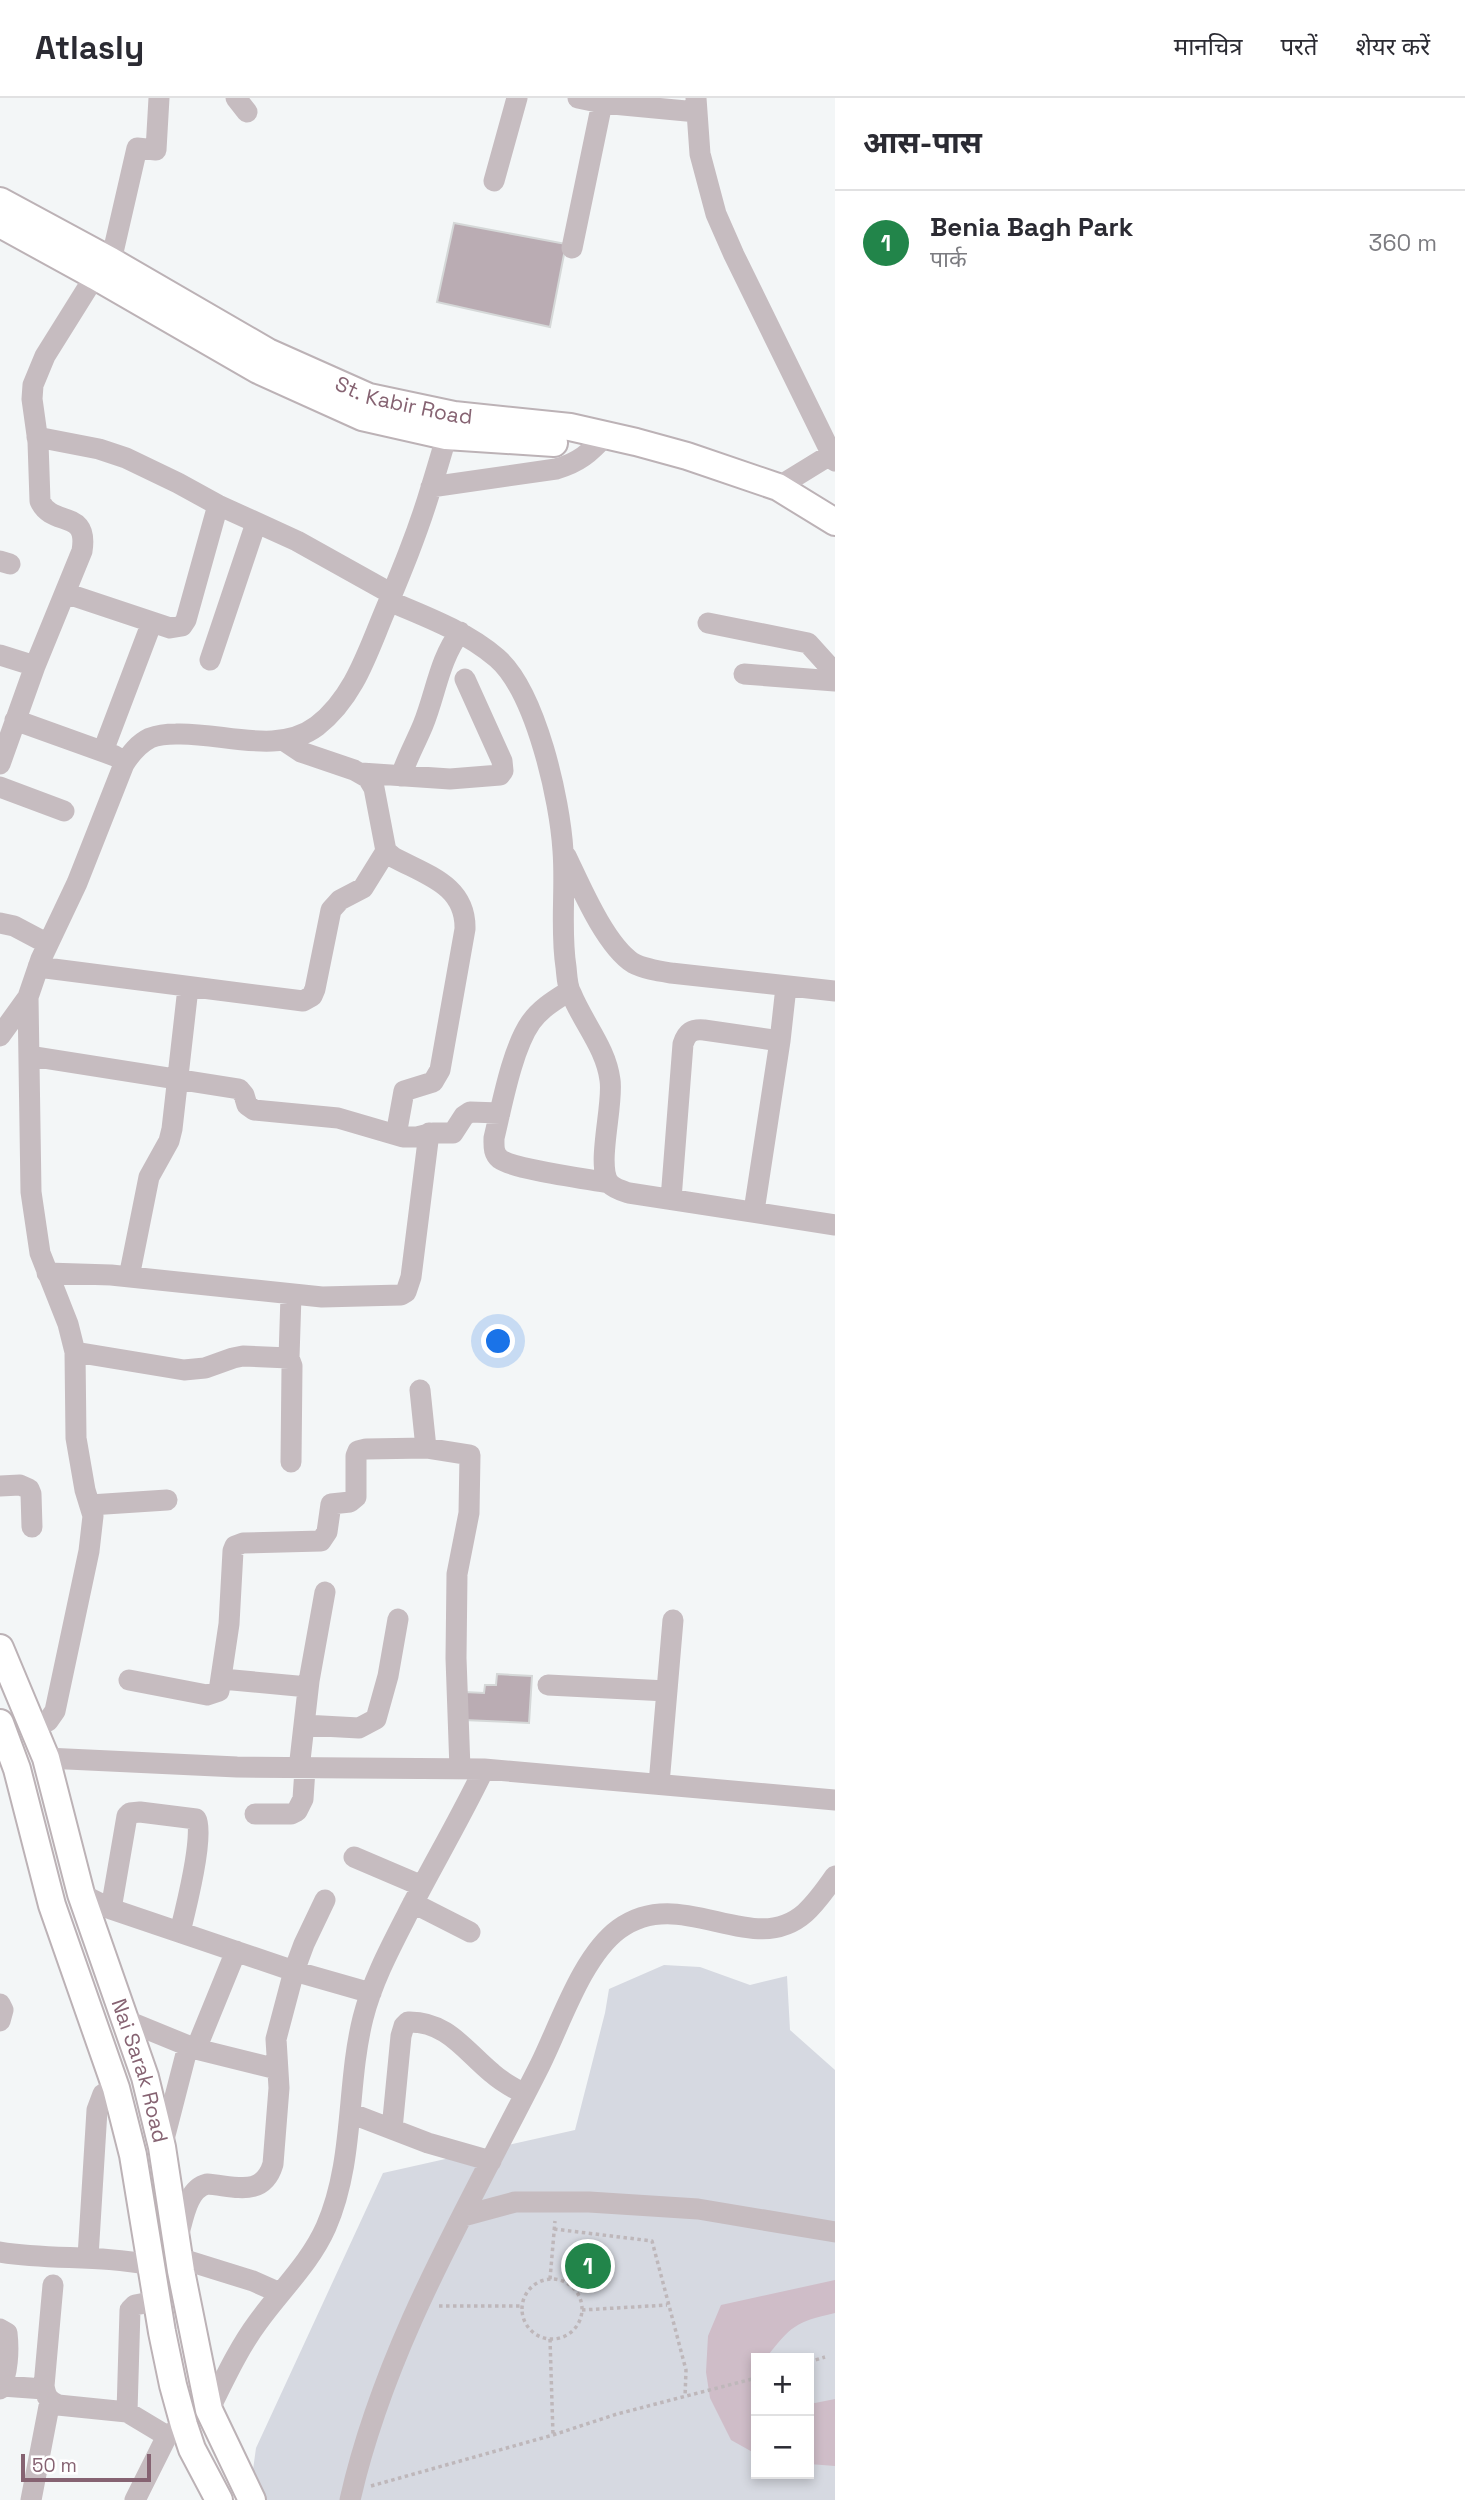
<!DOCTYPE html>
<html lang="hi">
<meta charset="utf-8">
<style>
body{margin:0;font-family:"Space Grotesk","Noto Sans Devanagari",sans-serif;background:#f2f2f3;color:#2b2b33}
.controls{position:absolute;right:21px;bottom:21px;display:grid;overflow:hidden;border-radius:0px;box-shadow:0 4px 10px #0003}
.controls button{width:63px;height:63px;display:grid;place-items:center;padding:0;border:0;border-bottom:2px solid #e1e1e2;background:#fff;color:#2b2b33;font:35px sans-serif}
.scale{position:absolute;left:21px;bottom:18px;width:130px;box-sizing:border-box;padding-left:7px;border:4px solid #866372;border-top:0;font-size:19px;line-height:24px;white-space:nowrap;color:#866372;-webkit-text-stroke:5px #fff;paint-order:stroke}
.you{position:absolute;left:499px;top:1244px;width:24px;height:24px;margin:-18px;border:5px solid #fff;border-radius:50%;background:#1a73e8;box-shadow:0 0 0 10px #1a73e833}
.badge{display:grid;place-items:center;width:46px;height:46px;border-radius:50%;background:#22854a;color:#fff;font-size:23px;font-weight:700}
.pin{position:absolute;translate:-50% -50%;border:4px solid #fff;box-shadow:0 2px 7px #0006}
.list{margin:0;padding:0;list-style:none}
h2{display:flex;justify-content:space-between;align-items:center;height:91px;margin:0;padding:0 28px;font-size:30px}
h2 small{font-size:23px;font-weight:400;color:#7c7c81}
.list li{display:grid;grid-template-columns:46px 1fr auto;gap:21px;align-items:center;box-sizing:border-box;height:105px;padding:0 28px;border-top:2px solid #e1e1e2}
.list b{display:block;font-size:26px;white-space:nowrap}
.list p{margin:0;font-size:23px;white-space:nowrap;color:#7c7c81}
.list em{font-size:23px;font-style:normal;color:#7c7c81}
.map{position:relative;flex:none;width:835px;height:2402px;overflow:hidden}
header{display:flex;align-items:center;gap:42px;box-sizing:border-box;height:98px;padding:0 35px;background:#fff;border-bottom:2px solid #e1e1e2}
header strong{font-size:33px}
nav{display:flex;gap:38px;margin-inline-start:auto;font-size:24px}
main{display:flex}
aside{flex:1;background:#fff}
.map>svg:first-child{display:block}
.green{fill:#d6d9e1;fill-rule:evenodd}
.water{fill:#cfbdc8}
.building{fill:#baacb3;stroke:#d5d8d8;stroke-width:2}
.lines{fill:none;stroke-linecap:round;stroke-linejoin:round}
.major-casing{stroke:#bcb2b6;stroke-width:30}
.path{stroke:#beb7ba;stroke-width:3.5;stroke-dasharray:3.5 3.5;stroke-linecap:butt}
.minor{stroke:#c6bcc0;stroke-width:21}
.major{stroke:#fff;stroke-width:26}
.labels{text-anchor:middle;stroke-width:7;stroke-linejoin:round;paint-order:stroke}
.street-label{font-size:21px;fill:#866372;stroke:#fff}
</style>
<header>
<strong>Atlasly</strong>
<nav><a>मानचित्र</a><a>परतें</a><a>शेयर करें</a></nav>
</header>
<main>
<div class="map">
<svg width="835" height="2402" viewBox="0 0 835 2402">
<rect width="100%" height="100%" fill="#f3f6f7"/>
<path class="green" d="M664 1867 700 1869 750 1887 787 1878 790 1932 835 1972V2402H264L252 2379 256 2350 383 2075 575 2032 605 1915 609 1891ZM756 2260H809V2376H756Z"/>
<path class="water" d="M835 2182V2215C795 2224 791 2228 766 2260H756V2356L731 2342 710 2300 706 2274 708 2238 721 2207Z
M835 2301V2368L809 2366V2304L815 2305Z"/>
<path class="building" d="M454 125 566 146 550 229 437 204Z
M497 1576 532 1578 529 1625 464 1622 465 1594 484 1595 485 1587H496Z"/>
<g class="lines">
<g class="major-casing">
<g id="major">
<path id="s1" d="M0 103 111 163 268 254 369 299 454 317 570 329 636 344 687 358 778 389 835 424"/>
<path d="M0 126 95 178 258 272 362 319 446 338 554 345"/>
<path id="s2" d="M0 1550 46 1660 81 1796 145 1979 162 2049 181 2173 209 2312 252 2402"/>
<path d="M0 1625 17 1671 52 1807 116 1990 133 2057 162 2234 173 2287 184 2327 192 2351 219 2402"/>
</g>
</g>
<path class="path" d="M554 2131 652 2143 686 2272 685 2299
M550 2181 555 2123
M522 2211a30 30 0 1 1 60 0a30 30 0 1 1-60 0Z
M439 2208H522
M582 2212 667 2207
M550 2241 553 2337
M809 2264 825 2259
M371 2388 553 2337 617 2316 756 2280"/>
<path class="minor" d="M236 0 247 14
M578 0 602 5 697 14
M696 0 700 56 716 116 734 157 835 363
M494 83 517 0
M572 150 602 5
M111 163 137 50 156 52 159 0
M37 339 99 351 126 360 178 385 218 407 297 443 392 496
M431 389 556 371C578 365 590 355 606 337
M778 389 835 354
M0 463 10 466
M65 495 170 530 182 528 186 522 218 407
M389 503C427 519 465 533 497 560 536 594 560 702 563 753 566 792 560 831 566 869 567 878 567 888 571 895 583 925 606 950 610 982 614 1007 595 1070 610 1086 615 1091 623 1093 629 1095L835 1127
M708 525 808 545 835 575
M0 557 35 568 0 666
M210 562 256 425
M35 568 82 453C89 410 52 430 40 403L38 344 32 301 33 287 45 258 95 178
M744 576 835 583
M15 622 115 658
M283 642 301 654 354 672 368 680 374 690 386 753 393 759C426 777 466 787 465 831L440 972 433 984 404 993 396 1037
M103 653 152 524
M361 675 450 681 500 677 503 673 502 663 465 581
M401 678C407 660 416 644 423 627 436 595 439 562 460 534
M0 689 64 713
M566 758C580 787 605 847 633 865 644 871 658 873 671 875L835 893
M0 825 14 828 48 846
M38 869 303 903 312 898 315 891 331 812 340 802 363 790 386 753
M569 893C555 902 541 910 531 924 512 951 502 1007 494 1040 494 1048 493 1055 500 1061 513 1071 588 1081 609 1085
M28 899 31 1094 40 1155 68 1226 75 1254 76 1340 85 1392 93 1418 89 1453 55 1613 48 1623 33 1630
M0 938 28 899 41 861 77 785 124 666C131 655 138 646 150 640 158 637 168 636 176 636 222 634 277 658 317 628 352 601 366 559 382 520 400 477 418 434 431 390 438 368 444 346 451 324
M30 958 239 991 244 997 247 1007 254 1012 338 1020 403 1039H417L433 1035H453L464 1018 470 1014 500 1015
M671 1101 683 946C687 934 692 931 704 932L780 943
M754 1113 780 943 786 889
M47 1175 111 1177 322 1199 401 1197 406 1194 411 1179 429 1035
M129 1179 149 1079 169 1043 172 1031 188 890
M75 1254 184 1272 205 1270 233 1260 243 1258 289 1260 292 1268 291 1364
M289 1260 291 1197
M420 1292 426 1350
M0 1388 20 1387 29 1391 31 1396 32 1429
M90 1407 167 1402
M222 1581 308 1589
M129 1582 207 1597 219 1593 229 1526 233 1453 235 1448 243 1445 321 1443 327 1434 331 1406 350 1404 356 1399V1358L358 1353 366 1351 426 1350 470 1357 469 1415 457 1476 456 1560 460 1671
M548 1587 667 1593
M304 1627 359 1630 376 1621 388 1578 398 1521
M46 1660 237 1669 484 1671 835 1702
M299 1671 309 1583 325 1494
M659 1686 673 1522
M255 1716H291L297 1713 303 1701 305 1671
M354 1759 422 1788
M81 1796 111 1811 294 1873 371 1895
M413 1805 470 1834
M111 1811 127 1718 130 1715 140 1714 196 1721C205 1735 185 1814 180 1834
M0 1906 3 1912 0 1923
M125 1922 196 1951 277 1971
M196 1951 236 1853
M350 2015 428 2045 491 2063
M392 2031 401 1938 404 1928 408 1924C447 1923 465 1953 492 1975 502 1984 513 1990 525 1996
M162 2049 188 1948
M463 2118 515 2104H589L698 2111 835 2134
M177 2142C183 2124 186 2091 207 2086 235 2088 263 2100 273 2066L279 1990 276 1941 294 1873 304 1846 325 1802
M0 2154C50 2162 100 2157 150 2167
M88 2159 97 2012 103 1996 116 1990
M179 2160 253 2183 280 2195
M53 2187 44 2288C46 2299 48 2302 58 2307L127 2314 167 2338 184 2327
M0 2231 7 2235C9 2252 8 2276 0 2291
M2 2288 44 2291
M209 2312C224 2282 238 2251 258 2224 281 2192 310 2165 326 2129 355 2063 346 1988 363 1920 372 1884 390 1850 407 1817 432 1768 460 1721 484 1671
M127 2314 130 2212 135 2207 156 2203
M31 2402 50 2303
M135 2402 167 2338
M350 2402C385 2247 469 2108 540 1967 560 1927 582 1858 619 1831 682 1785 752 1862 805 1815 817 1804 826 1791 835 1778"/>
<use href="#major" class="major"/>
</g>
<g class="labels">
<g class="street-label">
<text dy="7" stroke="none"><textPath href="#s1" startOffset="453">St. Kabir Road</textPath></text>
<text dy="7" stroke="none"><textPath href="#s2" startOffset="446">Nai Sarak Road</textPath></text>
</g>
</g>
</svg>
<div class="controls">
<button>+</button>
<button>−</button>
</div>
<div class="scale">50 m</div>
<div class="you"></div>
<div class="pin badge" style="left:588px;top:2168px">1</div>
</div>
<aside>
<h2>आस-पास<small></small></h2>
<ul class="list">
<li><span class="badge">1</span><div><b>Benia Bagh Park</b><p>पार्क</p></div><em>360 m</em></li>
</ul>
</aside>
</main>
